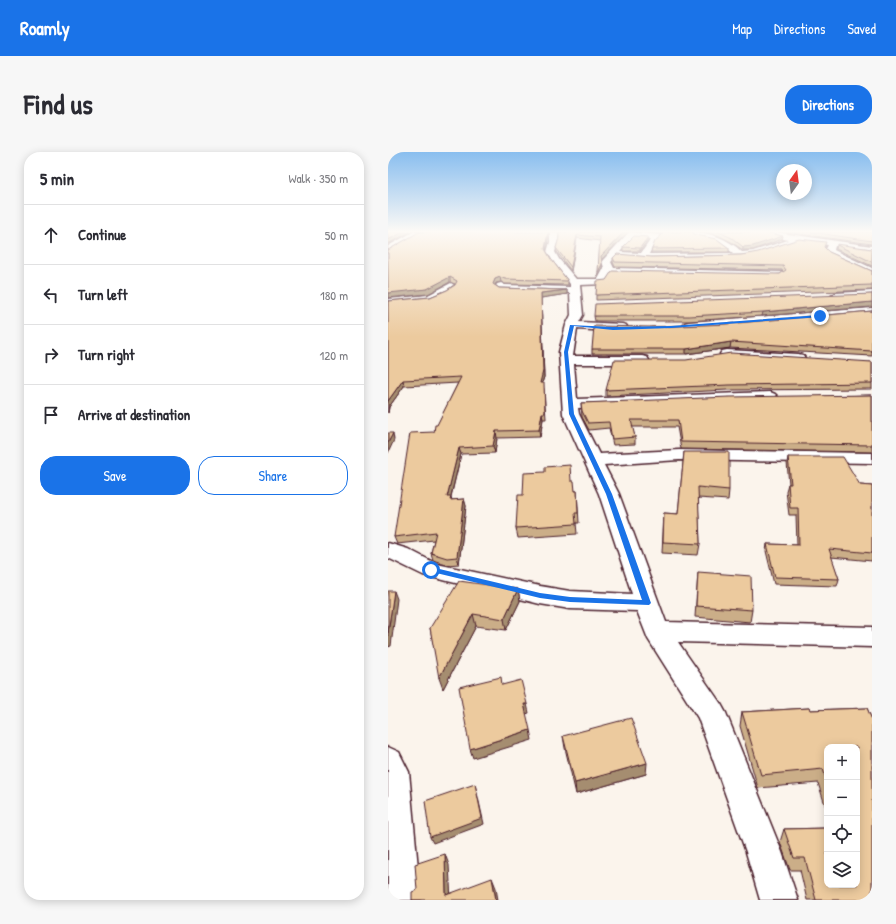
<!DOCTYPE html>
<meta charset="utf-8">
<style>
body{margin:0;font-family:"Patrick Hand",sans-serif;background:#f7f7f7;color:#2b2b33}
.controls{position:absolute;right:12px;bottom:12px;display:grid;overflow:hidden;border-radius:8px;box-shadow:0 2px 10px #0003}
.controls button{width:36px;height:36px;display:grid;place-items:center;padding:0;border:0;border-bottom:1px solid #e1e1e2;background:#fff;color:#2b2b33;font:20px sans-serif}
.compass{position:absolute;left:388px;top:12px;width:36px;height:36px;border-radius:50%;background:#fff;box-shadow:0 2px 10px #0003;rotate:14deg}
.stop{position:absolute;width:12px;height:12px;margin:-9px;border:3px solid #1a73e8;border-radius:50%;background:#fff}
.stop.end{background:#1a73e8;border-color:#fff;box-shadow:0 1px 4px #0008}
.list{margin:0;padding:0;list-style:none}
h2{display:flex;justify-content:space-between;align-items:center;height:52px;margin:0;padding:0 16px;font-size:17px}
h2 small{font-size:13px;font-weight:400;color:#7c7c81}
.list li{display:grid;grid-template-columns:26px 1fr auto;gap:12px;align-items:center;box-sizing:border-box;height:60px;padding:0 16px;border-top:1px solid #e1e1e2}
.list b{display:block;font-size:15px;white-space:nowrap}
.list em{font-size:13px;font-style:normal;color:#7c7c81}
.actions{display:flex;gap:8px;padding:12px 16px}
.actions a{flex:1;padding:9px 0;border:1px solid #1a73e8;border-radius:16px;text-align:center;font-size:14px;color:#1a73e8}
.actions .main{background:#1a73e8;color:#fff}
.icon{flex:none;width:22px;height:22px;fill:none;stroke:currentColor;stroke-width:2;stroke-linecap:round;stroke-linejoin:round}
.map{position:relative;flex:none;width:484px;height:748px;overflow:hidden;border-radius:16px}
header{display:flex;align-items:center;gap:24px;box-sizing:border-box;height:56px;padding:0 20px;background:#1a73e8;color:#fff}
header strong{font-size:19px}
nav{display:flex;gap:22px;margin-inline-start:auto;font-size:14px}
.intro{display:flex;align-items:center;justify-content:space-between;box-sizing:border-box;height:96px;padding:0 24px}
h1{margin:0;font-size:28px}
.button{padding:10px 18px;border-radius:16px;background:#1a73e8;color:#fff;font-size:14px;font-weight:700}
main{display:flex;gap:24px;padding:0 24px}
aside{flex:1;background:#fff;border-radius:16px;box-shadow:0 2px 10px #0003}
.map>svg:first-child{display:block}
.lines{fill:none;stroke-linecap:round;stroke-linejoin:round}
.street-casing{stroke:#4a1f2b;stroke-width:3}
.street{fill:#fff;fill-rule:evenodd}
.wall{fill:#cbae88;stroke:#4a1f2b}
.shaded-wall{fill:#a58d6f;stroke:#4a1f2b}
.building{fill:#ecca9e;stroke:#4a1f2b}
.route{fill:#1a73e8}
</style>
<header>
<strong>Roamly</strong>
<nav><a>Map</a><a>Directions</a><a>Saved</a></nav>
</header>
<div class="intro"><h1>Find us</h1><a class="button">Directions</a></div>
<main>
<aside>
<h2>5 min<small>Walk · 350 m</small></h2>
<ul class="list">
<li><svg class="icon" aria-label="ahead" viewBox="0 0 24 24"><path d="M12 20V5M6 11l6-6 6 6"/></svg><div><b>Continue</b></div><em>50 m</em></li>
<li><svg class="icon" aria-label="left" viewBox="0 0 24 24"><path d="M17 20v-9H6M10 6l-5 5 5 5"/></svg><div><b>Turn left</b></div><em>180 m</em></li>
<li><svg class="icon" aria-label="right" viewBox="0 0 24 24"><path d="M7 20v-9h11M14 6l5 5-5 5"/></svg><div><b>Turn right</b></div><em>120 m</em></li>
<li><svg class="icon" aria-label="arrive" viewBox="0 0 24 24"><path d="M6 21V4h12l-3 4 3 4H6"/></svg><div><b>Arrive at destination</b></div></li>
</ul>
<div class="actions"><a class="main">Save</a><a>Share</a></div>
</aside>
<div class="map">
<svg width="484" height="748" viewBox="0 0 484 748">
<rect width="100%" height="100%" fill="#fbf4ec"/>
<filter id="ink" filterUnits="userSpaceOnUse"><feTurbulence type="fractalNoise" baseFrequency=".025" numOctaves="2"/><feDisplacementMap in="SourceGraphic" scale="8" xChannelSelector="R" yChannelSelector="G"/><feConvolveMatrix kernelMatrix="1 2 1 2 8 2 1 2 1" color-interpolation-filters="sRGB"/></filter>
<g filter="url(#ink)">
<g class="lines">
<g class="street-casing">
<path id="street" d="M25 80H35L0 101V94Z
M162 80H170V90L167 100 171 107 188 127H210L216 116 214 109 241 80 273 83 274 85 266 92 261 102H264L345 101 329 89 309 85 301 80C321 80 340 86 354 100L365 99 400 88 374 82 370 80H386L484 94V100L447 94 446 98 484 116V123L441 103 437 99 440 93 408 89 407 91 369 103 352 106 264 108 228 105 223 110 226 116 394 120 396 122 391 125 223 122 217 132 192 133 195 163 191 170 234 172 238 173 240 176 238 179 234 180 189 177 185 204H254L259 205 261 208 259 211 254 212H186L189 247 382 240 387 242 390 245 387 248 382 250 190 256 191 262 211 302 291 298 484 301V311L291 308 216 313 231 342 278 470 484 475V495L290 490 333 552 338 561 394 700 410 748H372L358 700 310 566 260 487 249 459 182 457 152 452 35 423 0 406V391L20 397 49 412 152 434 182 439 244 442 211 342 175 262 171 200 178 173 183 163 182 141 112 139 107 136 109 132 113 131 117 133 182 135V132L164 110 159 100 162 90ZM245 85 263 87 253 101 232 100Z
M63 131 68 134 67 136C45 154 25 148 0 153V147L40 143Z
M484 139V145L448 147 443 144 448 141Z
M484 156V162L301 178 297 177 295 174 297 171 301 170Z
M339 198 410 202 415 203 417 206 415 209 410 210 334 205 332 202 334 199Z
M0 595 11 600 21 620 33 748H0Z"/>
</g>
<use href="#street" class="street"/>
</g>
<path class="wall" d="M161 80 158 98 163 107 180 129V133L117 132 113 130 108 131 107 133 111 136 179 138V142L153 146 156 225 154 231 156 237 158 267H155L152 285 109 286 107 301 73 302 63 345 64 348 76 347 78 354 71 412 60 413 45 408 43 401 46 388 9 392 6 385 46 280 70 231 16 234 1 255 0 261V149L42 145 59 138 67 132 62 130 40 142 0 146V98Z
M171 80H240L213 107 214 116 210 124 212 89 189 86 183 119 169 100 168 96 171 86Z
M254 80H304L308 83 341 96V100H263L264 97 274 82Z
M317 80H376L395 84 394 87 365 98H355L343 90 330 83Z
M397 80H484V92Z
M260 88 252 99H235V95Z
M449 93 484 97V114L448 97Z
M438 94 437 96 441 100 484 119V138L208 148V143L392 122 395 120 394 118 227 115 225 110V106L353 103Z
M484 142V155L374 164 301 169H207L206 164Z
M484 159V204L342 196 298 202H204V197L263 175 338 172Z
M484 210V237L340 238 218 244V238Z
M484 243V300L293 297 289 275H244L247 285V292L225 293 221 276 201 278 194 265 193 251Z
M296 300 341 338 340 348 310 346 312 392 310 403 274 401 276 361 290 362Z
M400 305 472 333 484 334V409L443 405 451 427 449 434 386 432 378 399 379 392 409 393 408 363H401L398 339 400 332H401L399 311Z
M183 329 187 339H189L191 371H188L189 382 130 386 128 376 135 343Z
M310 420 364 458 362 470 307 465Z
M130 437 132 449 118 478 88 474 55 537 42 476Z
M421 556 422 558 479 556 484 568V748H419L412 718H402L392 690 396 677 439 676V733H469V595H439V659L430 631 370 636 352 574 354 560Z
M175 584 258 622 188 642 177 596Z"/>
<path class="shaded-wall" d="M15 80H22L0 92V88Z
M160 80H161L158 101 157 97Z
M236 80H240L213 108V104Z
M189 83V86L183 119V115Z
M395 84 394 87 365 98H355V95Z
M260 85V88L252 99V96Z
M214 112V116L210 124V120Z
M62 125V130L40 142 0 146V141Z
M112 125 113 130 108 131 106 136 105 132 107 127Z
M179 138V142L153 146 156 225 152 237V231L153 141Z
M484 150V155L374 164 375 160Z
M343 190 342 196 298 202V197Z
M15 228 16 234 1 255 0 261V249Z
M154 261 155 267 152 285 151 278Z
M108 279 109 286 107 301 105 294Z
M5 281 6 288 0 301V291Z
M71 296 73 302 61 352 59 345Z
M76 347 78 354 71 412 69 405Z
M130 437 132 449 118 478 116 467Z
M6 439 9 447 3 494 0 495V481Z
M85 462 88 474 55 537 51 526Z
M136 552H139L141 561 138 562Z
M142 578 144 588 85 606 82 597Z
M259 611 258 622 188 642 187 631Z
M87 632 96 672 45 691 42 685Z
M57 702 61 713 63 748 58 743Z
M104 726 108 736 110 748H108Z"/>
<path class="building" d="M0 80H15L0 88Z
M31 80H160L157 97 163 107 180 129 117 127 112 125 107 127 105 132 111 136 179 138 153 141 155 219 152 231H156L157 261H154L151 278 108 279 105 294 71 296 59 345H63L62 348 76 347 69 405 59 406 43 401 48 380 6 385 22 281 46 280 47 273H49L73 225 15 228 0 249V149L42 145 59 138 67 133 69 129 62 125 39 137 0 141V98Z
M171 80H236L213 104 214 112 210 120 212 85 189 83 183 115 168 96 171 86Z
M275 80H304L308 83 329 87 341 96 264 97 267 89 275 82Z
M331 80H376L395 84 365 94 355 95 344 86Z
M423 80H484V89Z
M246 84 260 85 252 96 235 95Z
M411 87 438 90 436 95 441 100 484 119V133L208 143 209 129 218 128 224 119 392 122 398 118 395 114 227 110 225 106 229 102 264 105 353 103 370 100Z
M449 92 484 97V110L449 93Z
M484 142V150L375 160 301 164H206L207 152Z
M484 159V199L343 190 298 197H204L206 174 263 175 338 172Z
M343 201 484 210V231L341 233 218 238 226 208H298Z
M484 243V293L293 290 290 268H243L247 285 224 287 221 270 200 271 194 259 193 251 341 245Z
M0 281H5L0 291Z
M296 300H341V338L310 335 312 392 275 390 276 361 290 362Z
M400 305H455L472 333 484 334V401L441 397 451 427 387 425 379 392 411 393 410 356H402L400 332H403Z
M182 313 183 329H186L187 339H189L190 361H187L188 372 128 376 130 343H135L136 321 157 320V315Z
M310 420 363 424 364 458 308 454Z
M71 429 130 437 116 467 85 462 51 526 42 476Z
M0 439H6L0 481Z
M113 525 114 533 133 528 139 552H136L142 578 82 597 71 535Z
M421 556 422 558 479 556 484 568V748H428L417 706H406L396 677 439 676V733H469V595H439V630L435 617 373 623 354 560Z
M243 566 259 611 187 631 175 584Z
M87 632 94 666 42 685 37 649Z
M57 702 58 743 104 726 108 748H24V740L29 738 27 712Z"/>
</g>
<linearGradient id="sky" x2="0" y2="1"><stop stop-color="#89beef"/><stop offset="0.43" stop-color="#fdfaf6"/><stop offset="1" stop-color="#fdfaf6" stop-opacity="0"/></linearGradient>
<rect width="484" height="185" fill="url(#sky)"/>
<path class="route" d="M432 163 433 165 283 176 225 178 186 174 180 200 186 262 224 342 263 451 261 453 182 450 152 446 40 419 39 418 43 415 152 441 182 445 254 448 218 342 181 262 176 200 182 173 225 175 283 174Z"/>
</svg>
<div class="controls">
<button>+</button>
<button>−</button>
<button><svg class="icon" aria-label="locate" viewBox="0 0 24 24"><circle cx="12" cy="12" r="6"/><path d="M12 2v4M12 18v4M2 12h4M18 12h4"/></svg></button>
<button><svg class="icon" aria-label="layers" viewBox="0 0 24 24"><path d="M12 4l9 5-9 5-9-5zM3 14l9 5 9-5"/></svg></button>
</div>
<svg class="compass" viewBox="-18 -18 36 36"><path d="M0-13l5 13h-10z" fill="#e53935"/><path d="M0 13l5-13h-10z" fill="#7c7c81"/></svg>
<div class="stop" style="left:43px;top:418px"></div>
<div class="stop end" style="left:432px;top:164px"></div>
</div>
</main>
